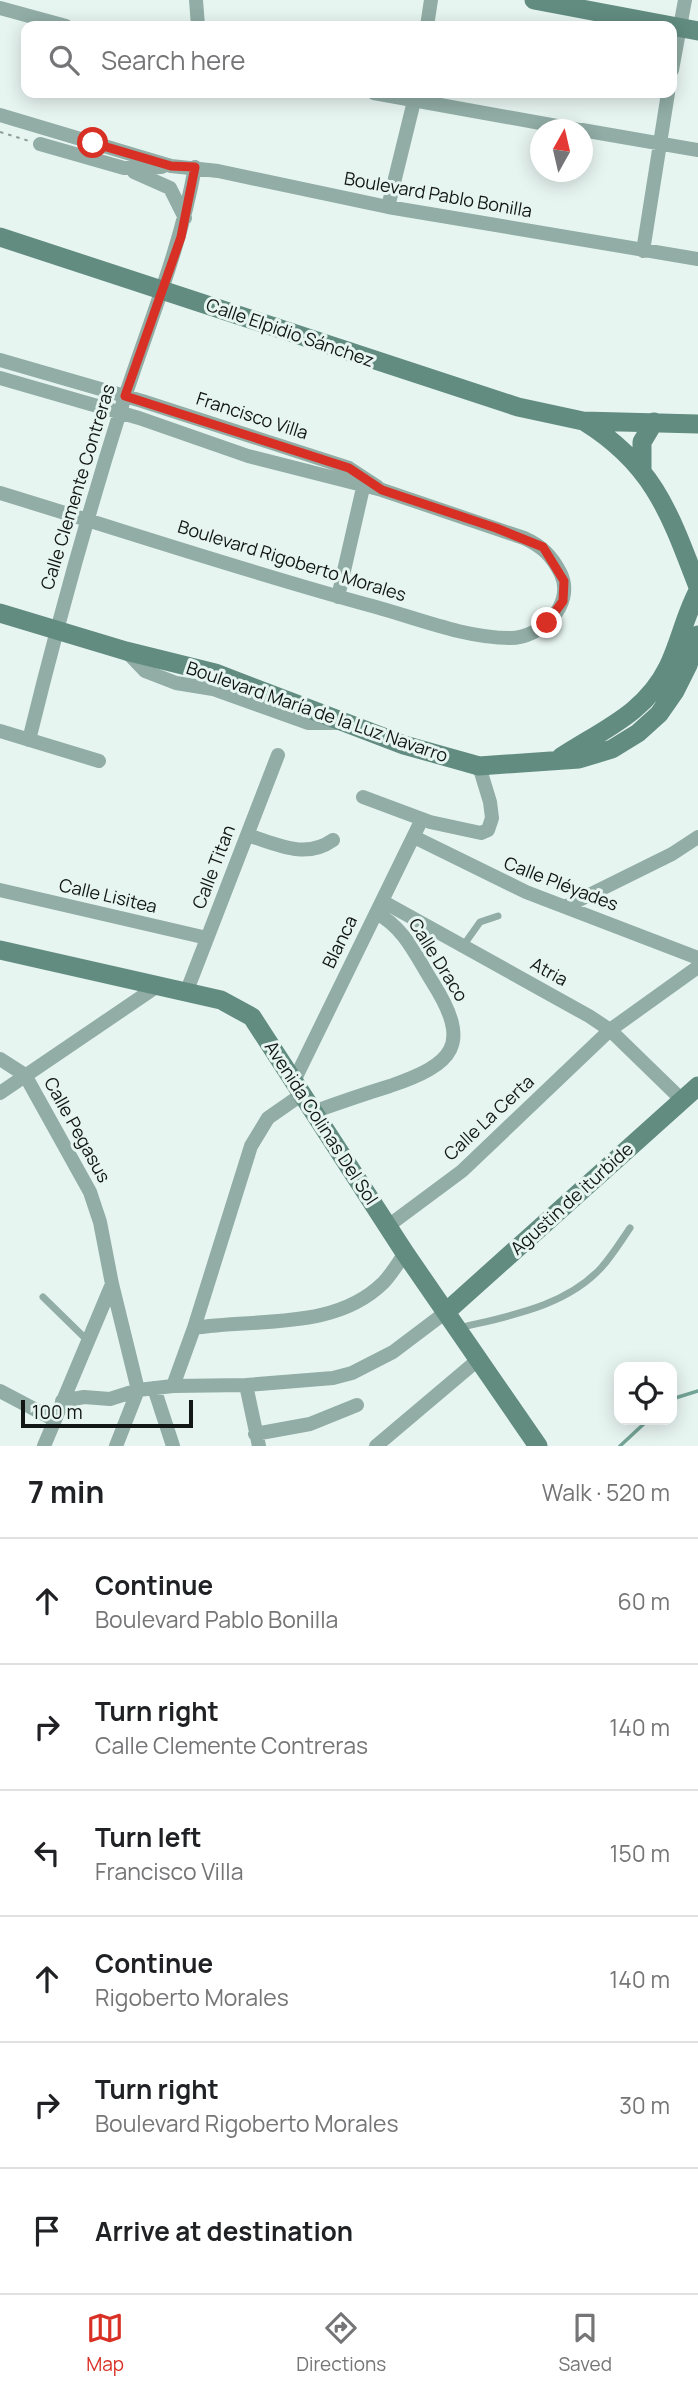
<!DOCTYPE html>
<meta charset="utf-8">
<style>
body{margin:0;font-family:Manrope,sans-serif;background:#f2f2f2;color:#202124}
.controls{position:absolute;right:21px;bottom:21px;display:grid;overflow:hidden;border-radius:14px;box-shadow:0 4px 18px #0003}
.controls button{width:63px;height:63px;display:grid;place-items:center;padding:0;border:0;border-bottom:2px solid #e0e0e0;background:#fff;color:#202124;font:35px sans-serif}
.compass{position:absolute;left:530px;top:119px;width:63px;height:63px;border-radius:50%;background:#fff;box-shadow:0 4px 18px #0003;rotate:8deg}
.scale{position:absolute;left:21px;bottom:18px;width:172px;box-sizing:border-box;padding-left:7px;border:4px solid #121715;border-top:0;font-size:19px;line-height:24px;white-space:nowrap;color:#121715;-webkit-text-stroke:5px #e7f5f1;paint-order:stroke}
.stop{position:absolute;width:21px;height:21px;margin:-16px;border:5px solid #d93025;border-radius:50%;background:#fff}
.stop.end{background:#d93025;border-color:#fff;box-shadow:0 2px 7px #0008}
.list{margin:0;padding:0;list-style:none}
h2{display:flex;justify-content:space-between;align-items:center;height:91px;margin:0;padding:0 28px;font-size:30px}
h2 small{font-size:23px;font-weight:400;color:#757577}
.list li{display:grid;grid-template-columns:46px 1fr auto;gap:21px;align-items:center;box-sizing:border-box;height:126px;padding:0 28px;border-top:2px solid #e0e0e0}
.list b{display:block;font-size:26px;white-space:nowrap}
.list p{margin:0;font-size:23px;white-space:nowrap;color:#757577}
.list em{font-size:23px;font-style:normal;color:#757577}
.icon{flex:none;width:38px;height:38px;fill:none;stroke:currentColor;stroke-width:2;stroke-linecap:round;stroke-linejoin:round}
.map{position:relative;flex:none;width:698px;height:1446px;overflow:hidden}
.search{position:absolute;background:#fff;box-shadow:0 4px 18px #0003;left:21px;right:21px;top:21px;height:77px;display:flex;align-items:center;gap:18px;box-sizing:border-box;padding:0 24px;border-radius:14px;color:#757577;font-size:26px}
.sheet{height:847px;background:#fff}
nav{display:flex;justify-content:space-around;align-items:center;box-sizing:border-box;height:98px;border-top:2px solid #e0e0e0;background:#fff;font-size:19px;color:#757577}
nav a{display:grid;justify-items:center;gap:4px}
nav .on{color:#d93025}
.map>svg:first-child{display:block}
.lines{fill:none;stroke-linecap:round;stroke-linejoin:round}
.stream{stroke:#73a496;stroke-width:3.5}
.path{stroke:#929c99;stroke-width:2;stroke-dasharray:3.5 5;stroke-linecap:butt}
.lane{stroke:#91ada5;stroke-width:7}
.street{stroke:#91ada5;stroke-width:14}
.secondary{stroke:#628c80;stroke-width:19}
.route{stroke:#d93025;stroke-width:9}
.labels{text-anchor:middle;stroke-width:6;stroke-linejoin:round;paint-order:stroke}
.street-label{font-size:18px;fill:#121715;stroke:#e7f5f1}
</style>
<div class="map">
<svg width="698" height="1446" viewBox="0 0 698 1446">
<rect width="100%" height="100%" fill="#e7f5f1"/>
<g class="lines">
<path class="stream" d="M672 1399 698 1391
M620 1446 648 1420"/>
<path class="path" d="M0 132 29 141"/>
<path class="lane" d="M463 946 480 922 498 916
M43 1297 87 1340
M459 1328C508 1316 565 1307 601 1268 612 1256 621 1241 630 1228"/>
<path class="street" d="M196 0 198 26
M0 8 66 26
M427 26 431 0
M672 70 685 0
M374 93 579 130
M0 115 171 166 218 171 388 207 698 259
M582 130 698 150
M40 144 124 168 162 167
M134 172 170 188 185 218
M388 207 416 93
M643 251 668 93
M0 360 142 401 349 468 378 487
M0 378 139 418 248 456 382 490 524 538C542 546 552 556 561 574 575 605 541 638 510 638 466 638 419 619 376 607 250 573 125 531 0 493
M338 597 365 479
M126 651 145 671 176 683 213 689 308 723H342
M0 731 99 761
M29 740C56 630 86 520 120 412 146 330 180 252 195 167
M363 797 430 822 481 833 488 830 492 818 490 802 479 766
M247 835C277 844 305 860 333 840
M414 837 526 892 698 958
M0 890 207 938
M382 901 589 1016 610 1030 681 1099
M567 906 672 854 698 837
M186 993 278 755
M0 1059 25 1075 90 1192 100 1222 112 1284 138 1390
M294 1081 422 819
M0 1093 156 987
M313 1112C338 1103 364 1094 390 1086 454 1064 472 1045 433 983 416 956 404 927 376 913
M388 1226 462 1171 610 1030 698 967
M194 1328 251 1146 268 1118 301 1095
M246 1385 259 1446
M173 1386 194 1328C256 1318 334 1331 383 1283 391 1275 398 1263 405 1253
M154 1388 173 1446
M0 1391 55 1420
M62 1401 84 1397 110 1399 138 1390 173 1386 246 1385 333 1378 352 1373 393 1352 446 1312
M255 1434 310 1424 357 1405
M44 1446 112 1284
M116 1446 138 1390
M376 1446 479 1359"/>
<path class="secondary" d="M534 0 698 31
M0 237 518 407 583 421 698 424
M585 422C654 465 670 514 698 587
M642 470V442L654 422
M0 613 126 651 215 673 404 745 479 766 579 759 612 749 638 733 659 714 675 691 688 665 698 635
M561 757C602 730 645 714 668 667 680 642 685 615 698 591
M0 950 221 1000 252 1017 405 1253 538 1446
M446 1312 698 1086"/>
</g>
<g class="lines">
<path class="route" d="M93 143 171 166 195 167 181 237 125 396 349 468 382 490 496 528 543 547 564 581 563 601 547 623"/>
</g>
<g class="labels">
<g class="street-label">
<text transform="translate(438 195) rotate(10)" y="6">Boulevard Pablo Bonilla</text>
<text transform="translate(290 333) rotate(19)" y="6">Calle Elpidio Sánchez</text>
<text transform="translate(252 416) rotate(18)" y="6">Francisco Villa</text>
<text transform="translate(78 487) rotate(-73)" y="6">Calle Clemente Contreras</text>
<text transform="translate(292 561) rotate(17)" y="6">Boulevard Rigoberto Morales</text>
<text transform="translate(317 712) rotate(19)" y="6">Boulevard María de la Luz Navarro</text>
<text transform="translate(214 867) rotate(-69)" y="6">Calle Titan</text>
<text transform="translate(561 884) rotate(21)" y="6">Calle Pléyades</text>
<text transform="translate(108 896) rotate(13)" y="6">Calle Lisitea</text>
<text transform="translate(340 942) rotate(-64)" y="6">Blanca</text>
<text transform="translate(438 960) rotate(58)" y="6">Calle Draco</text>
<text transform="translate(549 972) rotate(29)" y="6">Atria</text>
<text transform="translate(489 1118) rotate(-43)" y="6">Calle La Certa</text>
<text transform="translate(321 1123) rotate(57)" y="6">Avenida Colinas Del Sol</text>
<text transform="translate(77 1130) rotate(61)" y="6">Calle Pegasus</text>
<text transform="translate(572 1199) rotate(-42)" y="6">Agustin de iturbide</text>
</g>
</g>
</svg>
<div class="controls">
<button><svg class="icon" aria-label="locate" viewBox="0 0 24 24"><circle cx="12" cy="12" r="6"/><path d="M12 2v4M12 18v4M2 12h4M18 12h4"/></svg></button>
</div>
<svg class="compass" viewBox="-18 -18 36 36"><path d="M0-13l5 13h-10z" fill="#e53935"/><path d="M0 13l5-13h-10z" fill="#757577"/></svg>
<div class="scale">100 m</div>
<div class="stop" style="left:93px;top:143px"></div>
<div class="stop end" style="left:547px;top:623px"></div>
<div class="search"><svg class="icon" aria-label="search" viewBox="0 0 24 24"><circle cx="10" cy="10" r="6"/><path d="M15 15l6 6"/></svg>Search here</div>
</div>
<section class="sheet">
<h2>7 min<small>Walk · 520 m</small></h2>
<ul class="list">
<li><svg class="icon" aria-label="ahead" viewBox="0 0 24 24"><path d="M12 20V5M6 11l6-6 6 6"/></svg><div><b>Continue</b><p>Boulevard Pablo Bonilla</p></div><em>60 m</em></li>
<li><svg class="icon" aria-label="right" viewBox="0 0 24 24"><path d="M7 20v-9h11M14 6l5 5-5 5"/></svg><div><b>Turn right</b><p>Calle Clemente Contreras</p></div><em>140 m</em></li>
<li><svg class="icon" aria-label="left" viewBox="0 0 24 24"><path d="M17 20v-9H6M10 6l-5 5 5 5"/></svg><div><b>Turn left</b><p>Francisco Villa</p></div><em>150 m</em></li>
<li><svg class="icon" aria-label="ahead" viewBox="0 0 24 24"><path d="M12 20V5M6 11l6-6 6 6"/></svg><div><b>Continue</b><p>Rigoberto Morales</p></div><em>140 m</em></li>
<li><svg class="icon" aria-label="right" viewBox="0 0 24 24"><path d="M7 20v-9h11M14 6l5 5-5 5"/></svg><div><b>Turn right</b><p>Boulevard Rigoberto Morales</p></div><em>30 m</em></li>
<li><svg class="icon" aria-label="arrive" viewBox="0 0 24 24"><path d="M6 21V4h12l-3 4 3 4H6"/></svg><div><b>Arrive at destination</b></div></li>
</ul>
</section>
<nav>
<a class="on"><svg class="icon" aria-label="map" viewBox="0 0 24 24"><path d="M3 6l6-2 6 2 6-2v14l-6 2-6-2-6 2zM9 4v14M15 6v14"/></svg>Map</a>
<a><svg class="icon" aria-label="directions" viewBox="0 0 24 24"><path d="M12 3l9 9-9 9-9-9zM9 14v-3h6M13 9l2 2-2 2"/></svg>Directions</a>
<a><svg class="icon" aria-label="saved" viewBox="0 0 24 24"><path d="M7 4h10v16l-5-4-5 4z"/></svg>Saved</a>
</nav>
